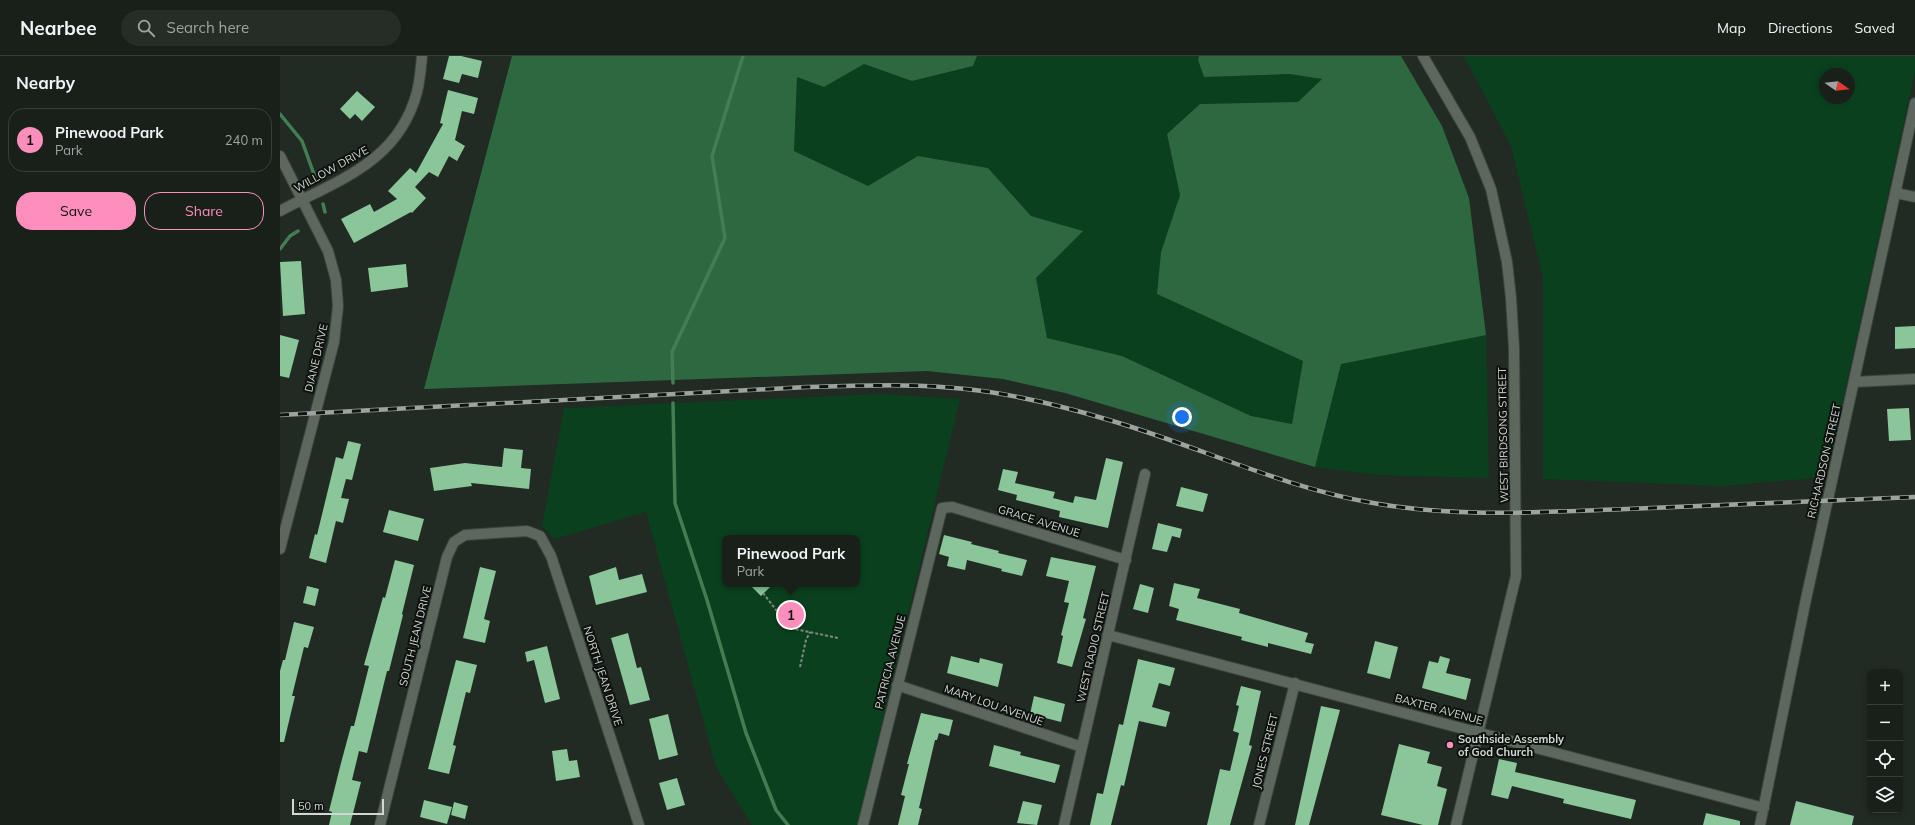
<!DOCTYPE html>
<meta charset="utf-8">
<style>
body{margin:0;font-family:Mulish,sans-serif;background:#262d27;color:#f1f3f6}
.controls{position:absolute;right:12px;bottom:12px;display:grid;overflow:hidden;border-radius:8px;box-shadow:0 2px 6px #0003}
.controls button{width:36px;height:36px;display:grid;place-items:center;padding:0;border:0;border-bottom:1px solid #373e39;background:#19201a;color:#f1f3f6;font:20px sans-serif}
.compass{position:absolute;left:1539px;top:12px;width:36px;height:36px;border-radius:50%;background:#19201a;box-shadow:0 2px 6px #0003;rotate:104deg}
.scale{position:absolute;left:12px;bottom:10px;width:92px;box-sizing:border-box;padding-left:4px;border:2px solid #d2d7d3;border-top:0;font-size:11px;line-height:14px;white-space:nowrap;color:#d2d7d3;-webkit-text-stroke:3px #0e120e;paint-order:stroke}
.you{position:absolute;left:902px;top:361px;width:14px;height:14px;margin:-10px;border:3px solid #fff;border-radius:50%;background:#1a73e8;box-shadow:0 0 0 6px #1a73e833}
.badge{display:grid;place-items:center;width:26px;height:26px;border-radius:50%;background:#fe8ebb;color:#111;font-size:13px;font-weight:700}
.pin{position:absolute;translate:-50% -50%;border:2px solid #fff;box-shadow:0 1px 4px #0006}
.popup{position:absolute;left:442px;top:479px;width:138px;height:52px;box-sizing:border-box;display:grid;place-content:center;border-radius:8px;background:#19201a;filter:drop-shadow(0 1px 3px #0005);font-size:13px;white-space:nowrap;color:#9fa3a2}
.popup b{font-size:15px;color:#f1f3f6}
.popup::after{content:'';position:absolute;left:50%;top:100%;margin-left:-8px;border:8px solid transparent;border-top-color:#19201a}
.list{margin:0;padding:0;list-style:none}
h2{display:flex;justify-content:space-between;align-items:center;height:52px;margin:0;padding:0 16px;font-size:17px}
h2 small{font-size:13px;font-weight:400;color:#9fa3a2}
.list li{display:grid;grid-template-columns:26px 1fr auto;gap:12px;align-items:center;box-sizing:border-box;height:64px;margin:0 8px 8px;padding:0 8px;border:1px solid #373e39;border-radius:16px}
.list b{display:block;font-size:15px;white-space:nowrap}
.list p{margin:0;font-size:13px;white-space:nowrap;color:#9fa3a2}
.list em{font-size:13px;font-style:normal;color:#9fa3a2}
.actions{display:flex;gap:8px;padding:12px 16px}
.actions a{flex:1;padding:9px 0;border:1px solid #fe8ebb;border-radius:16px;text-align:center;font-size:14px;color:#fe8ebb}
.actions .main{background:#fe8ebb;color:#111}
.icon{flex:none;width:22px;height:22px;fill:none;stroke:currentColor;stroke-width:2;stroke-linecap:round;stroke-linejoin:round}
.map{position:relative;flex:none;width:1635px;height:769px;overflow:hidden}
header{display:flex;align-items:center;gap:24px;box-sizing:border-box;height:56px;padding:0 20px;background:#19201a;border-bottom:1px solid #373e39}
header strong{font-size:19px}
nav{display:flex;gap:22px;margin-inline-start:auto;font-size:14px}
.search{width:280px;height:36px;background:#262d27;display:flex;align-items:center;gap:10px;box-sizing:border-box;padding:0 14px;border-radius:22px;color:#9fa3a2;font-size:15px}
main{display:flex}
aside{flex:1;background:#19201a}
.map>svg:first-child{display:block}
.green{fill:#0b401f;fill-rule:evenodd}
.forest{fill:#2e6841}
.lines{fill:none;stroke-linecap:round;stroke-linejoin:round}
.stream{stroke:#447d54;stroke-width:3.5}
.building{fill:#8ac699}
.minor-casing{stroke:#3e4640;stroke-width:12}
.tertiary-casing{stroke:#3e4640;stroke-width:12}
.path{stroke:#828984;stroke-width:2;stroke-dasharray:3 2;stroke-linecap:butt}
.minor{stroke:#5c675e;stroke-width:10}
.tertiary{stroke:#5c675e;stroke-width:10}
.rail-casing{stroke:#9da49f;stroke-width:4.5}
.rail{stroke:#0e120e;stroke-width:3;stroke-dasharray:9;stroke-linecap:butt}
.poi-dot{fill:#fe8ebb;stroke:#0e120e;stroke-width:1.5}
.labels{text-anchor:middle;stroke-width:4;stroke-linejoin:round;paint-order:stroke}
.street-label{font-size:11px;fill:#d2d7d3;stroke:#0e120e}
.poi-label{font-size:11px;font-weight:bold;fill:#d2d7d3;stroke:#0e120e;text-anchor:start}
</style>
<header>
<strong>Nearbee</strong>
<div class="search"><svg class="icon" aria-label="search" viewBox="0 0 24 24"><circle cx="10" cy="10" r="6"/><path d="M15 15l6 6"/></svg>Search here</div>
<nav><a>Map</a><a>Directions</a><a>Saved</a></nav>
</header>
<main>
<aside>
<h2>Nearby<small></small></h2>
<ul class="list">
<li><span class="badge">1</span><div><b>Pinewood Park</b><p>Park</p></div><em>240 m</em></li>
</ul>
<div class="actions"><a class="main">Save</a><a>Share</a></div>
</aside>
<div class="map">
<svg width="1635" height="769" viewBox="0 0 1635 769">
<rect width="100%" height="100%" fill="#212a23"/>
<path class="green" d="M697 0H919L918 4 924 21 1010 18 1042 23 1018 46 920 48 887 78 900 139 881 196 877 238 1023 305 1012 368 971 360 842 300 766 282 756 222 802 175 751 160 708 112 638 100 588 130 514 95 517 21 544 31 584 8 632 25 693 10Z
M1184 0H1635V15L1546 421 1443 430 1263 423V222L1231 90ZM1545 18H1569V42H1545Z
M1206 275 1209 422 1098 419 1035 411 1061 308Z
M602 338 680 343 577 769H472L436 711 366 456 274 483 262 470 284 352ZM445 482H577V528H445Z"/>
<path class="forest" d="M232 0H697L693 10 632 25 584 8 544 31 517 21 514 95 588 130 638 100 708 112 751 160 803 175 756 222 767 282 842 300 971 360 1012 368 1023 305 877 238 881 196 900 139 887 78 920 48 1018 46 1042 23 1010 18 924 21 918 4 919 0H1121L1162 70 1189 142 1206 279 1061 308 1035 411 785 337 723 323 647 315 144 333Z"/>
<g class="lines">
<path class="stream" d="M0 58 22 85 35 121
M43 148 45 156
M0 193 10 180 18 175
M393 327 392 296 445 182 432 100 463 0
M393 347 395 447 427 544 466 677 496 754 508 769"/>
</g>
<path class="building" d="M169 0H181L202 5 198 22 182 18 179 27 163 23Z
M168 34 198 42 194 58 182 55 175 84 185 90 177 105 169 100 158 121 149 116 135 131 146 142 132 157 131 156 74 187 61 163 90 148 94 156 117 143 108 135 130 112 136 117 163 68 160 67Z
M77 35 95 51 82 65 75 58 70 63 60 53Z
M21 205 25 258 3 260 0 206Z
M126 208 128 231 91 236 88 212Z
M1635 270V292L1615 293V271Z
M0 279 19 284 9 322 0 320Z
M1629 352 1631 384 1609 385 1607 353Z
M68 385 81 388 72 424 66 423 61 442 69 443 63 467 56 465 46 507 29 502 35 478 37 479 56 401 63 403Z
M224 392 243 394 241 412 251 413 249 433 191 427 192 430 154 435 150 412 185 407 222 411Z
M826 402 843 406 828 472 779 461 780 455 736 444 737 439 718 434 723 413 738 416 735 427 775 436 773 442 793 447 795 440 816 444Z
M901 431 928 438 923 456 896 450Z
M109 454 144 463 138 485 103 476Z
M878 467 902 473 900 482 892 480 887 496 872 493Z
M664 479 692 486 691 488 719 495 718 497 747 504 742 520 721 515 722 513 687 504 685 514 667 510 669 501 659 498Z
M771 501 816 510 803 562 806 563 792 611 777 607 783 580 781 579 789 547 784 546 789 525 766 520Z
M115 504 134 509 122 558 123 559 109 615H107L87 697 79 695 72 724 81 726 70 769H49L52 756 49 755 61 707 71 670H74L89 610 84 609 103 541 105 542Z
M200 511 216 515 204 563 210 565 205 587 183 582Z
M336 511 339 524 362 518 367 536 316 549 309 520Z
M894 527 920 533 917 542 960 553 959 557 1028 577 1025 586 1034 588 1031 598 988 587V591L961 584 962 581 896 564 899 553 889 550Z
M469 528H493L481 540Z
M860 528 874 532 868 557 853 553Z
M27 530 39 533 35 550 23 547Z
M14 566 34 571 28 592 24 591 12 640H15L4 686H0V615L3 604H5Z
M348 577 357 612 361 611 370 644 350 649 331 582Z
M1095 585 1118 591 1110 623 1087 617Z
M267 590 280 643 265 647 254 604 247 606 245 596Z
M671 600 699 607 700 602 723 608 718 631 667 617Z
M1160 600 1170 603 1166 617 1191 623 1186 644 1142 632 1149 605 1158 607Z
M858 603 895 612 890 630 879 627 872 651 890 656 886 671 859 665 844 730 841 729 831 769H810L817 737 823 738 839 668 843 669Z
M176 604 197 609 190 637 186 636 173 689 176 690 169 718 148 713Z
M961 630 981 635 969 689 972 690 950 769H927L940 713 950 715 959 677 953 675 959 650 956 649Z
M754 640 785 648 781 666 750 658Z
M1041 650 1060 654 1029 769H1015Z
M641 657 673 664 669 680 659 677 657 684H655L639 752 642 753 638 769H618L625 740 621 739 629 708H627Z
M388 658 398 699 379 704 369 663Z
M1119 688 1150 696 1147 707 1162 711 1157 730 1167 733 1158 769H1143L1101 759Z
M714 689 741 696 740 699 780 709 775 727 709 710Z
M287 693 289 705 297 704 300 721 276 725 272 695Z
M1219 703 1237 707 1235 716 1356 744 1351 763 1283 747 1284 743 1232 730 1228 743 1211 739Z
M397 722 405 749 387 754 379 727Z
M144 744 172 751 167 768 140 761Z
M743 745 762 749 757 769 737 767Z
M1516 745 1574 760 1572 769H1510Z
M174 746 188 750 185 763 171 759Z
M1426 757 1460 765V769H1423Z"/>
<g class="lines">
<g class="minor-casing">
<path id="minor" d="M0 100 48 195 56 224 58 250 54 286 0 493
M1616 137 1635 141
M0 155C58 124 118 107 137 36 140 24 141 12 142 0
M1574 326 1635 323
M828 579 1484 752
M617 629 802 691
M100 769 167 501 174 486 185 479 247 475 260 480 271 500 359 769
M583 769 662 452 672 451 846 504
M784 769 865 418
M979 769 1015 627
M1480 769 1526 543 1635 47"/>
</g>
<g class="tertiary-casing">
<path id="tertiary" d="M1143 0 1190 81 1211 133 1227 206 1231 242 1234 292 1236 520 1176 769"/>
</g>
<path class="path" d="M483 537 510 572 558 582
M520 611 526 584 530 576"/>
<use href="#minor" class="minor"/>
<use href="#tertiary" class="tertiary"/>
<g class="rail-casing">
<path id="rail" d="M0 359 527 331C580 330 633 327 686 333 734 338 782 350 829 364 918 390 1001 431 1093 447 1177 462 1262 456 1347 453 1443 449 1539 445 1635 441"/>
</g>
<use href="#rail" class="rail"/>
</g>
<circle class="poi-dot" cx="1170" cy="689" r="4"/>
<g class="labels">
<g class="street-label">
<text transform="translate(51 113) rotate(-29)" y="4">WILLOW DRIVE</text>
<text transform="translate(36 302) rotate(-77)" y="4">DIANE DRIVE</text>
<text transform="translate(1223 379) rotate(-91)" y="4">WEST BIRDSONG STREET</text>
<text transform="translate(1544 405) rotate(-77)" y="4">RICHARDSON STREET</text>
<text transform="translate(759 465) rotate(17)" y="4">GRACE AVENUE</text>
<text transform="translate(135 580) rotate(-76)" y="4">SOUTH JEAN DRIVE</text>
<text transform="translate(813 591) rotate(-77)" y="4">WEST RADIO STREET</text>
<text transform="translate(610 606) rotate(-76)" y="4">PATRICIA AVENUE</text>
<text transform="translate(323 620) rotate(72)" y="4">NORTH JEAN DRIVE</text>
<text transform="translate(714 649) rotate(19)" y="4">MARY LOU AVENUE</text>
<text transform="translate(1159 653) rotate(15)" y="4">BAXTER AVENUE</text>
<text transform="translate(985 695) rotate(-76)" y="4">JONES STREET</text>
</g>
<g class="poi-label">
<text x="1178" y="687">Southside Assembly<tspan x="1178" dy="13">of God Church</tspan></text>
</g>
</g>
</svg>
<div class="controls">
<button>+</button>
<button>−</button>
<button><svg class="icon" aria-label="locate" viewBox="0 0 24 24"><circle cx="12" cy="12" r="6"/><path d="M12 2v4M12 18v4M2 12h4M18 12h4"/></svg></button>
<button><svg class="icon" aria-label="layers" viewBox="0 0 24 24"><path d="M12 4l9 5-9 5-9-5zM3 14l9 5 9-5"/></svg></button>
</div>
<svg class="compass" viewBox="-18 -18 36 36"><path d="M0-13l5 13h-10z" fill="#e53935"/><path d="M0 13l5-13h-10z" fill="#9fa3a2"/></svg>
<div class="scale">50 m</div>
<div class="you"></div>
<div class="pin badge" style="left:511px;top:559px">1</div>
<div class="popup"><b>Pinewood Park</b>Park</div>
</div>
</main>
